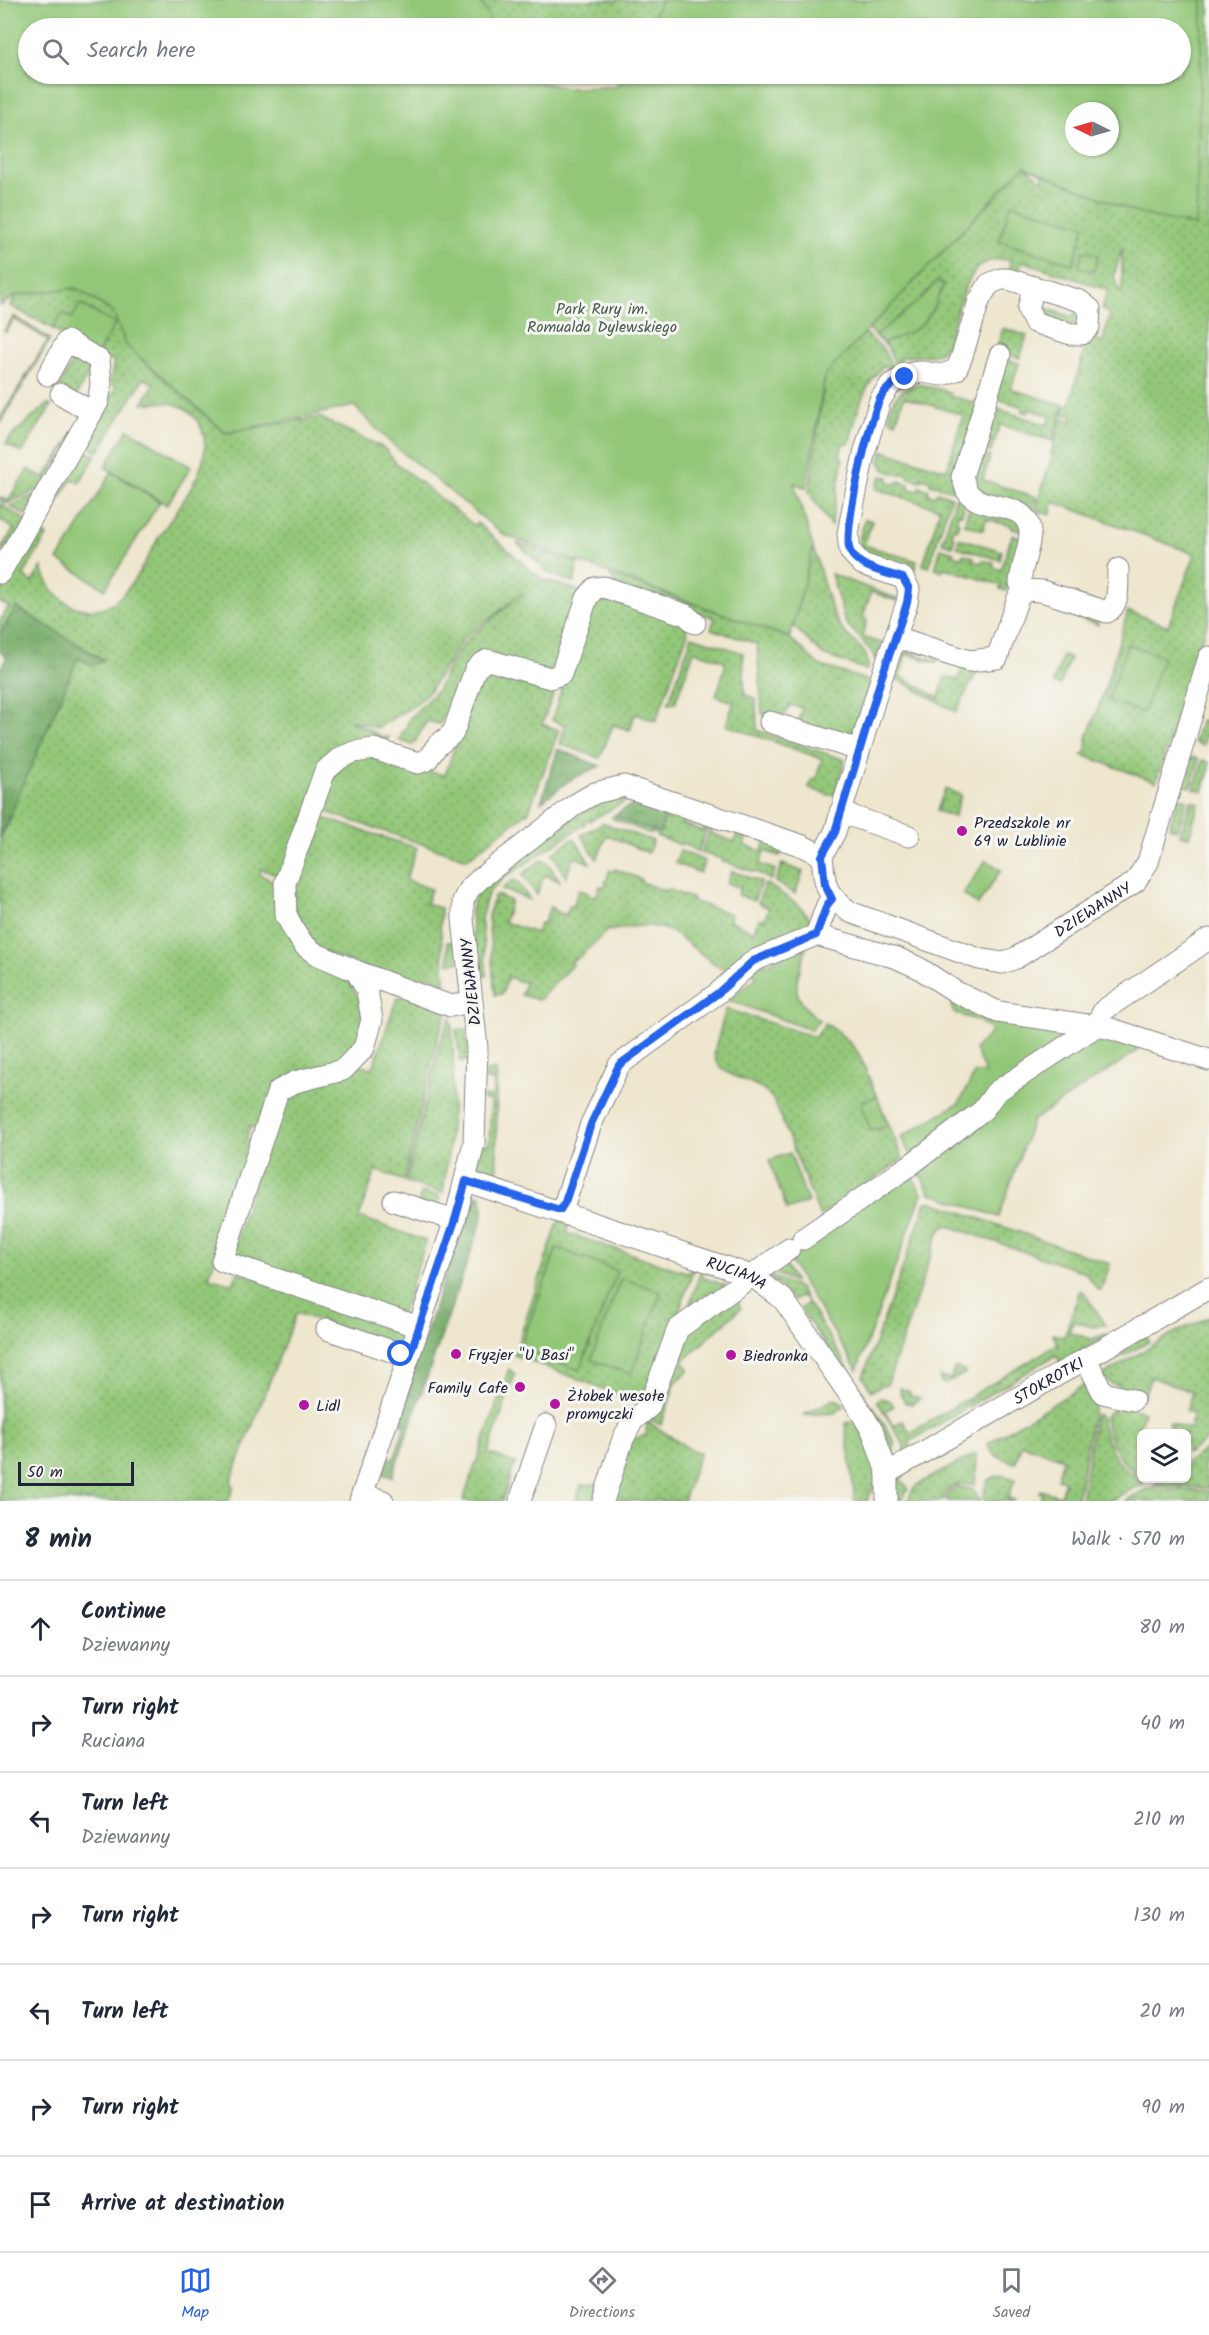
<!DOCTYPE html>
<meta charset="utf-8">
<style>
body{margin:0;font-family:Kalam,sans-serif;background:#f2f2f3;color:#1f2937}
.controls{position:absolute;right:18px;bottom:18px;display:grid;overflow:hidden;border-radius:9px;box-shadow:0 2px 4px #0004}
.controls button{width:54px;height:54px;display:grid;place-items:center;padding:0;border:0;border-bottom:2px solid #e0e1e3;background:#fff;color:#1f2937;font:30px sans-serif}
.compass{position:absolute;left:1065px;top:102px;width:54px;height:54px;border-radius:50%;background:#fff;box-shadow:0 2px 4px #0004;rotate:275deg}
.scale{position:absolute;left:18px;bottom:15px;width:116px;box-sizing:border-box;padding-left:6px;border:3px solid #22223b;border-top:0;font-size:16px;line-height:21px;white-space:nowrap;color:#22223b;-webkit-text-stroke:4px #f6f6f2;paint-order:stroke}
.stop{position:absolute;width:18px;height:18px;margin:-14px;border:4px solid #2563eb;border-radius:50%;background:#fff}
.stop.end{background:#2563eb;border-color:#fff;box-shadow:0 2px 6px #0008}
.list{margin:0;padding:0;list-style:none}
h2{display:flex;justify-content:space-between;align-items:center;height:78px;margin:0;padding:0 24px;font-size:26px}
h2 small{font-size:20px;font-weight:400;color:#747a83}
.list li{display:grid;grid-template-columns:39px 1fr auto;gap:18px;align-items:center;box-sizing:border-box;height:96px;padding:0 24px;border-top:2px solid #e0e1e3}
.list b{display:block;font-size:22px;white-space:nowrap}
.list p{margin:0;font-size:20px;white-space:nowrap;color:#747a83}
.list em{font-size:20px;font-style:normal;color:#747a83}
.icon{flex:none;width:33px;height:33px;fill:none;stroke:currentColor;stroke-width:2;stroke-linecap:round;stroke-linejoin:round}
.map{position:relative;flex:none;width:1209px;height:1501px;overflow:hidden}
.search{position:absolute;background:#fff;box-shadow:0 2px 4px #0004;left:18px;right:18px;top:18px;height:66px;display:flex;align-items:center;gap:15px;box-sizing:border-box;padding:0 21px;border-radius:33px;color:#747a83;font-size:22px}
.sheet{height:750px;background:#fff}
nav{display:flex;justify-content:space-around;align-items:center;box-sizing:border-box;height:84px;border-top:2px solid #e0e1e3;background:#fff;font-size:16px;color:#747a83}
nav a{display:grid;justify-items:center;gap:3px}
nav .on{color:#2563eb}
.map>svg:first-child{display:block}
.grass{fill:url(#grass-dots);stroke:#5a745a;stroke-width:1.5;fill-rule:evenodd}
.forest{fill:url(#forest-crowns);stroke:#4c6752;stroke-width:1.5}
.park{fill:#93c778;stroke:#5a745a;stroke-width:1.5;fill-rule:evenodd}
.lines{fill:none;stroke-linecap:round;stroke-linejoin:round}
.minor-casing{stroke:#888484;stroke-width:23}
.minor{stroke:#fff;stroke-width:21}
.route{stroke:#2563eb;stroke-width:8}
.poi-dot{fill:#b5179e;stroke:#f6f6f2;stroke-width:2}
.labels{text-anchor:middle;stroke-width:6;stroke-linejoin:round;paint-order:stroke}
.park-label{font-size:16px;fill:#4a5c50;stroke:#f6f6f2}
.poi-label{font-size:16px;fill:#22223b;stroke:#f6f6f2;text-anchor:start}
.street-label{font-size:16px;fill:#22223b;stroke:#f6f6f2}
</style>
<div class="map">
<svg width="1209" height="1501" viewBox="0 0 1209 1501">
<defs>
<pattern id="grass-dots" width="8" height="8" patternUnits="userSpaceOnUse" patternTransform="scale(1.5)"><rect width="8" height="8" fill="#93c778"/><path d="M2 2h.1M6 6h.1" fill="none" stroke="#78a164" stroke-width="1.8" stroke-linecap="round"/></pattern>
<pattern id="forest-crowns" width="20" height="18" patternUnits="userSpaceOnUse" patternTransform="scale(1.5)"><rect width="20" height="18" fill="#76ac68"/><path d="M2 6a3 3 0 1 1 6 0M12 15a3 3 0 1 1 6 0" fill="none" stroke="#608c57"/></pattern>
</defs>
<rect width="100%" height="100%" fill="#f6f6f2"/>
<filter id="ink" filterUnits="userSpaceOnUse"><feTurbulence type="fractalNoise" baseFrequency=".0167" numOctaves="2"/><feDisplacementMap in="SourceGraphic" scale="12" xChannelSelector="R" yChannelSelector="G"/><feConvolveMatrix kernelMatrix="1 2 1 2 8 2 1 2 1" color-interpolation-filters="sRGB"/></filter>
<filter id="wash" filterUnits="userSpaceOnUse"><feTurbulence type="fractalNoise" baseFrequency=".008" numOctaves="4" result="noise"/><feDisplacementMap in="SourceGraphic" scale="24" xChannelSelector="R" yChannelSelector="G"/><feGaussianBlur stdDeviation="1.35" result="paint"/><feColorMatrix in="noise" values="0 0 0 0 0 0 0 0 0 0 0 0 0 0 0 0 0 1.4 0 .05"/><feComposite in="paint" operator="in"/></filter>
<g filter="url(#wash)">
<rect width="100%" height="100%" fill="#eee6cd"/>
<path class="grass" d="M480 0H662L647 28H494Z
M938 0H1209V617L1156 782 1082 755 1086 752 1087 738 1106 686 1128 611 1168 626 1195 554 1054 502 1050 515 1035 510 1053 454 1051 453 1062 418 1072 421V416L1063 414 1065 406H1069L1085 348 1082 347 1093 335 1102 344 1110 315 1102 308 1108 290 1022 261 1018 273 1008 271 1011 260C1002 259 992 259 983 264 964 274 954 324 947 345 938 361 915 353 899 358L903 369 899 371 887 347 869 329 1024 166 1043 181 1044 144 1038 122 1180 74V28ZM1074 111H1110V147H1074ZM1122 248V291L1120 292 1114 276Z
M76 288 113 312 126 345 225 433 319 417 384 448 397 464 475 526 477 523 541 579 583 592 551 671 538 670 477 650 456 708 447 706 440 724 427 721 413 745 399 740 410 718 438 689 448 667 464 643 523 593 462 640 430 690 415 705 377 728 347 719 385 738 389 737 384 746 334 755 281 877 261 869 260 875 280 884 328 968 348 979 360 1001 363 1023 357 1047 340 1066 294 1075 259 1129 250 1126 246 1140 254 1143 209 1277 233 1284 238 1272 405 1328 399 1347 296 1313 231 1481 234 1486 229 1501H0V839L12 815 16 607 0 635V621L9 607 0 602V593L3 589 2 585 17 561 28 556 42 533 47 536 23 576 32 582 42 567C49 597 80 621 111 604 131 593 147 557 159 537 179 505 227 452 193 415 179 401 161 401 142 404L154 384 144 378 98 452 83 443 116 388 110 381 114 361 110 359 108 362 72 319 63 313 53 329 10 306 17 295Z
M1037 306 1074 317 1077 306 1081 308V326L1041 319Z
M14 316 50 339 0 424V419L48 340 14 319 6 332 4 331Z
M1003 328 1027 336 1020 358 996 351Z
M865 333 883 349 896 374 883 366C860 392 858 411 849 444L843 443 840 456 843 459 831 526 809 492 825 375Z
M78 352 95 363 75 398 59 387Z
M1004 359 1019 363 1011 389 1064 405 1053 441 1000 425 991 452 977 447 988 414 998 409 1047 425 1050 416 1030 409 1028 413 1022 411 1023 407 1001 400 994 392Z
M919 384 950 392V396L980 404 952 485 956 486 954 491 930 484 931 481 922 478 921 481 909 478V475L902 473 901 475 884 470 880 461 883 451 947 470 963 415 904 397 896 422 890 420C887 400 901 389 919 384Z
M48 404 51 406 22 453 6 444 10 437Z
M86 415 42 488 6 504 0 501V497L8 501 28 469 44 478Z
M80 447 96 456 79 483 72 479 52 513 49 511 47 513 42 510Z
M976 452 990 456 983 480 1036 497 1032 509 981 494 971 480Z
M883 476 889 477 888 482 898 484 899 481 909 484 908 488 918 491 920 487 929 490 928 494 935 496 937 492 951 497 929 567 923 565 940 509 876 489 880 477Z
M39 493 25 515 10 506Z
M956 497 966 500 962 514 959 513 956 521 959 522 957 529 954 528 952 536 955 538 952 546 942 543Z
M971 502 1016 516 1025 533 1012 529V526L986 519 983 530 964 524Z
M0 504 27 521 5 552 1 548 14 529 0 520Z
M865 519 872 521 864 545 917 561 915 569 873 557 860 549 859 541Z
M1012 535 1024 538 1006 591 1000 589 1001 585 944 568 942 571 935 569 941 548 954 552 953 555 962 557 963 554 974 557 973 561 981 563 983 560 994 563 993 567 1001 570Z
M959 538 1002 551 1000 560 957 547Z
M517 543 578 563 574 583 549 573Z
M813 547C820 568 829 611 841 628 851 642 873 651 867 670L823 655 793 626Z
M609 574 790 638 819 665 866 680 869 685 851 738 801 727 799 720 802 708 790 705 785 715 775 719 762 714 757 644 711 629 715 618 616 586Z
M831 574 898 599 897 601 871 592 863 617 867 620 863 635 865 638 882 643 876 662 874 654 845 622Z
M599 594 682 619 688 632 656 721 635 714 630 730 613 725 600 758 560 744 565 726 552 720 564 681Z
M1067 606 1097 617 1098 625 1061 612Z
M692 636 743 653 745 695 756 698 757 730 845 760 835 794 829 795 809 788 812 779H816L822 759 726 725 734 702 716 696 725 667 724 661 694 651 675 703 668 704Z
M904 652 938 660 937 663 906 654 900 676 939 698 945 677 958 680 962 668 977 672 956 712 897 679C893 672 898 658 904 652Z
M1063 655 1070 658 1060 685 1053 683Z
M491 668 556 687 542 724 559 730 529 811 467 859 317 809 330 771 361 755 445 775 481 671Z
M1201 720 1209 722 1203 746 1194 742Z
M1193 757 1199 759 1191 787 1182 785 1189 758Z
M1203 760 1209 762V771L1203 791 1194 789Z
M945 789 961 795 954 817 937 811Z
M616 796 634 797 589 821 587 820 584 822 585 824 503 879 488 893 481 918 487 976 475 977 471 909 478 891 596 801Z
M1178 797 1187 800 1178 830 1169 827Z
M642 800 668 808 665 819 670 820 673 810 686 814 683 824 703 831 707 821 710 822 698 852 682 843 681 845 656 836V834L652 832 651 834 613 819 612 816Z
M1191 801 1199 803 1189 837 1180 835Z
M314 815 417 848 406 880 431 889 426 904 441 908 440 924 447 999 440 997 443 982 426 976 421 990 322 951 298 929 291 885Z
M603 823 653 841 648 853 607 835 597 859 581 835Z
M713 823 711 833 734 842 738 831 747 834 744 845 761 851 766 840 784 847 780 856 764 851 760 864 775 870 771 880 759 874V872H754L722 861 723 859 701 853Z
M574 838 590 863 574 857 566 877 553 853Z
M680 851 705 861 700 873 675 863Z
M541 860 547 862 560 881 544 875 537 895 522 875Z
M782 864 803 872 795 894 775 882Z
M615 869 641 879V882L666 891 667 889 693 899 692 901 731 914 730 920 753 932 759 919 764 920 769 908 758 903 764 885 767 884 800 906 814 924 728 972C676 943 679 914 610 931L609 929 576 960 574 959 571 962 573 964 539 1000 521 995 525 983 508 977 502 994 495 995 488 916 494 897 497 895 511 901 504 922 536 933 540 923H544L550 907 553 908V910L566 915 570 905 573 906 579 889 596 897 600 886 604 887 610 870 614 872Z
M732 871 761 882 754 901 738 895 740 888 727 883Z
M513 880 518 882 530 900 502 889Z
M457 941 459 962 449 963 447 942Z
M406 994 447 1012 437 1039 404 1181 376 1170 359 1217 426 1241 401 1316 239 1260 233 1250 280 1097 357 1064 373 1068 397 998Z
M726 1009 815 1037 825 1023C839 1032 849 1040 859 1054L903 1159 820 1216 775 1103C773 1100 770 1095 766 1092 750 1077 717 1079 714 1052Z
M451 1016C457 1075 451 1134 443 1193L406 1182 440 1042Z
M467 1029 468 1061H460L456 1030Z
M496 1070 497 1181C474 1173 476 1165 481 1144H489L491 1101 483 1100V1096L493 1097 494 1081 485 1080 486 1071Z
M422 1192 440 1196 437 1208 418 1204Z
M930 1201 1110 1264 1101 1290 1097 1289 1086 1273 949 1226H944L938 1234 888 1383 871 1391 863 1377 926 1203Z
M559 1219 570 1223 567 1233 689 1273 693 1264H696L646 1402 644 1404 514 1355Z
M783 1262 795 1282 770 1271Z
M702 1267H705L702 1277 727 1286 685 1318Z
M766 1274 799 1288 865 1395 862 1396 800 1309 808 1303 802 1295 794 1301Z
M1080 1290 1084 1292 1106 1325 1093 1327 1073 1321 1069 1332 1092 1339 1106 1334 1105 1338 1061 1363 1056 1355 909 1442 914 1451 904 1457V1445L877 1401 881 1398 889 1400 894 1406 885 1412 893 1426 903 1421 910 1433 1058 1344 1052 1334 1064 1337Z
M734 1296 741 1308 683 1361 690 1370 676 1382 661 1425 650 1419 684 1332Z
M1209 1317V1438L1187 1454 1186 1434 1169 1433 1171 1427 1168 1425 1169 1422 1189 1429 1194 1414 1186 1411 1192 1392 1151 1377 1144 1397 1110 1383 1101 1376 1172 1334Z
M1144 1334 1149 1342 1099 1369 1094 1361Z
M955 1368 965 1371 964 1374 945 1384 940 1383V1377L950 1380Z
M509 1369 515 1374 488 1453 515 1463 502 1501H466L463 1500Z
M1086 1384 1089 1393 1097 1391 1077 1501H1040L1042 1494 1039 1492 1040 1490 1060 1496 1065 1481 1057 1479 1063 1459 1022 1444 1015 1463C1003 1458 990 1457 988 1443Z
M899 1388 910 1392 909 1395 920 1398 912 1404 906 1403 900 1393Z
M834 1399 840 1401 844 1406 835 1413 803 1415Z
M873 1406 895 1443 893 1456 888 1454 869 1412Z
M1129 1407 1144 1412 1138 1431 1145 1433 1142 1434 1141 1477C1120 1463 1108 1442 1105 1417L1109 1412 1118 1408Z
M1095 1415H1100C1105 1437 1111 1457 1128 1471 1133 1475 1140 1479 1144 1483L1109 1501H1081Z
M647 1421 691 1450 700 1452 683 1501H607L629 1440 646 1435Z
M850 1421 857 1422 876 1465 878 1483 867 1498 868 1501H855L845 1424Z
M1209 1447V1453L1203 1466 1209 1488 1153 1486 1161 1479 1186 1478 1187 1462Z
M975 1454 977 1459 975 1485C960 1482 946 1484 942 1501H908L912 1491 918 1484Z
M1002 1475 1015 1479 1008 1498 1016 1501H984C984 1485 985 1478 1002 1475Z
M900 1478 908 1488 902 1501H894V1488Z
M1146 1489 1209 1491V1501H1124Z"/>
<path class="forest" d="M16 607 104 660 92 666 78 658 0 839V669L7 657 0 652V635Z
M558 749 600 766 570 780 541 802Z
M642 800 668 808 660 833 616 817 622 810Z
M480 1194 483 1206V1217L392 1477 382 1474 388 1457 394 1459 405 1425 396 1422 469 1204 474 1197Z"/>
<path class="park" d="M0 0H480L494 28H28V74H518L520 78 567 88 616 87 623 74H1180V28H647L662 0H1202L1196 226 1137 213 1024 166 825 375 806 488 794 483 813 547 790 638 504 535 392 444 354 406 226 433 126 345 113 312 76 288 17 295 0 306ZM1074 111H1110V147H1074Z
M1011 204 1085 226 1073 264 999 241Z
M1083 251 1098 255 1094 271 1079 267Z
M937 281 944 285C925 326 926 327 883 343L876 335 923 297Z
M80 304 115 324 97 355 53 329 62 313 72 318Z
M128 429 191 467 167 505 105 467Z
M112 472 160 502 105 589 58 560Z
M1128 644 1163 657 1143 713 1108 700Z
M986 860 1001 870 978 905 963 894Z
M806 947C797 983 786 994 819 1020L811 1030 728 1000 757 977 751 970Z
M955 998 1137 1046V1051L1032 1121 999 1217 930 1193 901 1137 959 1103 975 1073H985L975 1049 992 1031 979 1021 954 1013 951 1006Z
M877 1096 888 1125 871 1131 862 1108 863 1101Z
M790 1153 808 1202 787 1210 769 1160Z
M907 1172H910L922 1194 857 1370 788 1258Z
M557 1248 617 1271 580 1370 520 1348Z
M621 1278 661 1292 631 1374 591 1360Z
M601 1484 595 1501H576L581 1485Z
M957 1486 973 1489 981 1501H945L948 1493Z"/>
</g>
<g filter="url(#ink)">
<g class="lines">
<g class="minor-casing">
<g id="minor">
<path d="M1000 355 962 477C964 481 965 487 967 491 980 513 1028 498 1030 532 1030 549 1021 566 1020 583L1025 590"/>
<path d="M61 394 92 412"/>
<path d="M0 573 98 402 101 385 99 360 67 341 48 375"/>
<path d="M896 637 969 661 997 658 1018 598 1025 590 1042 591 1107 612C1121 605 1117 583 1118 569"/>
<path d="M770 722 859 750"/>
<path d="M840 812 909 836"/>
<path d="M822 856 835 832 881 679 907 603 909 589 903 578 862 564 850 551 848 534 854 502 864 454 880 400 891 384 912 373 922 372 942 375 956 370 961 359 979 301 989 284 1001 279H1008L1080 301 1090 309 1089 327 1082 334H1071L1034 322 1028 309 1034 287"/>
<path id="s1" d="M822 856C825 886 824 893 850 912L979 959 1002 963 1016 958 1135 882 1148 862 1209 657"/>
<path d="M816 935 827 905 832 899"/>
<path d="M356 971 367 990 372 1020 364 1048 343 1070 295 1082 278 1091 222 1261 419 1327"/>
<path d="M471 1002 451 1006 436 1001 356 971 316 954 304 945 294 930 286 915 285 883 325 771 340 758 354 752 374 749 418 763 427 760 437 746 453 733 475 670 481 664 488 660 550 678 561 674 587 598 595 588 604 587 686 615 695 623"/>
<path id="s2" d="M466 1181 752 1276 783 1299 858 1407 873 1432 887 1473V1501"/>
<path d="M394 1201 455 1220"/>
<path d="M560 1210 565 1202 591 1124 619 1065 718 993 753 961 816 935 897 958 919 968 956 992 998 1012 1108 1028 1209 1060"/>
<path d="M803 1239 909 1166 983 1110 996 1092 1095 1027 1104 1010 1209 939"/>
<path d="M327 1329 409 1357"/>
<path d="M1086 1359 1103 1393 1133 1400"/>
<path id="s3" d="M887 1473 1209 1288"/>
<path d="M362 1494 383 1501"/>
<path d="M360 1501 455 1220 474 1143 477 1048 463 919V901L469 889 482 877 576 804 595 793 624 786 803 846 822 856"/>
<path d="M520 1501 546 1425"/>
<path d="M603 1501 623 1439 633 1420 649 1407 678 1329 789 1249"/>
</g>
</g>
<use href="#minor" class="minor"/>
</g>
</g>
<g class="lines" filter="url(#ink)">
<path class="route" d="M401 1354 409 1357 455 1220 466 1181 560 1210 565 1202 591 1124 619 1065 718 993 753 961 816 935 827 905 832 899 825 885 822 856 835 832 881 679 907 603 909 589 903 578C888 573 857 568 850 551 842 532 870 417 881 397 887 387 895 382 905 377"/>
</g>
<g class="poi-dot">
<circle cx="962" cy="831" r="6"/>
<circle cx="456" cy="1354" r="6"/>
<circle cx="731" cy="1355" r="6"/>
<circle cx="520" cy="1387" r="6"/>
<circle cx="555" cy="1404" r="6"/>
<circle cx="304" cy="1405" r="6"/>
</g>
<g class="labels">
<g class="park-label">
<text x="602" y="314">Park Rury im.<tspan x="602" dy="18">Romualda Dylewskiego</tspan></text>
</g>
<g class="poi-label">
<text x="974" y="828">Przedszkole nr<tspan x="974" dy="18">69 w Lublinie</tspan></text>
<text x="468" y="1360">Fryzjer "U Basi"</text>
<text x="743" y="1361">Biedronka</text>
<text x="508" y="1393" text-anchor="end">Family Cafe</text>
<text x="567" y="1401">Żłobek wesołe<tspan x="567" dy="18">promyczki</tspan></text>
<text x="316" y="1411">Lidl</text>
</g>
<g class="street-label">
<text dy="6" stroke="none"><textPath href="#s1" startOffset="332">DZIEWANNY</textPath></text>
<text transform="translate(470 982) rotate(-96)" y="6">DZIEWANNY</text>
<text dy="6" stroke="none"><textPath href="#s2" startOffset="286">RUCIANA</textPath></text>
<text dy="6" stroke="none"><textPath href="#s3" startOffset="186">STOKROTKI</textPath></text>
</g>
</g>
</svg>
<div class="controls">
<button><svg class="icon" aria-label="layers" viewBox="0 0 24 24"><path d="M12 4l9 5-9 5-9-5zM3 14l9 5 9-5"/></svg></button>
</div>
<svg class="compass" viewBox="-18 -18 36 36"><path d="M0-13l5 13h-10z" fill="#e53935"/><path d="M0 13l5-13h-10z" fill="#747a83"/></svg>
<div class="scale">50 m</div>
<div class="stop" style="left:401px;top:1354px"></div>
<div class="stop end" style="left:905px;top:377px"></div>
<div class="search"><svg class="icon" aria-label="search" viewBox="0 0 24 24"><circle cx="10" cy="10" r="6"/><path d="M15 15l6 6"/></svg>Search here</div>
</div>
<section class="sheet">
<h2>8 min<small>Walk · 570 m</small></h2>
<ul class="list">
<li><svg class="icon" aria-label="ahead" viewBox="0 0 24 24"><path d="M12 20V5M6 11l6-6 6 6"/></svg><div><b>Continue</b><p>Dziewanny</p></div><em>80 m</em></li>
<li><svg class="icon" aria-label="right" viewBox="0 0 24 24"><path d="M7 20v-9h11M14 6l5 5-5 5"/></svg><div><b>Turn right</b><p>Ruciana</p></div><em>40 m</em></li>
<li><svg class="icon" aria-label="left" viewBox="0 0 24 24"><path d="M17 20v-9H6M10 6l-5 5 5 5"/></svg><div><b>Turn left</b><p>Dziewanny</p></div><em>210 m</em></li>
<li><svg class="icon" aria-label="right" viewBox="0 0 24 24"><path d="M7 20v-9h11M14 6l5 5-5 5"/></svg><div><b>Turn right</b></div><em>130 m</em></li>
<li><svg class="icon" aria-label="left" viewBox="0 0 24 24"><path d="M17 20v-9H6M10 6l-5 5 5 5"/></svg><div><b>Turn left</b></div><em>20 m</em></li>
<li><svg class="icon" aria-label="right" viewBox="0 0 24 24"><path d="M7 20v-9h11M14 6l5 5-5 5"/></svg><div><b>Turn right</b></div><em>90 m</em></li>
<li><svg class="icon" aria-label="arrive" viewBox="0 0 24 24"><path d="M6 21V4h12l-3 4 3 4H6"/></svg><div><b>Arrive at destination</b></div></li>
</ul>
</section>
<nav>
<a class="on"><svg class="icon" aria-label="map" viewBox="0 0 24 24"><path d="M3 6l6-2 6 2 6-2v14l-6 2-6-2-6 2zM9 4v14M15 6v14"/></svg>Map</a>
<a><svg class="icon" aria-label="directions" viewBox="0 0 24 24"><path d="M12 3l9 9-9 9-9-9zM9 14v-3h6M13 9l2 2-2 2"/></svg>Directions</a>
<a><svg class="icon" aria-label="saved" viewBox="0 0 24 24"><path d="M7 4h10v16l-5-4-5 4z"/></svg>Saved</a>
</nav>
